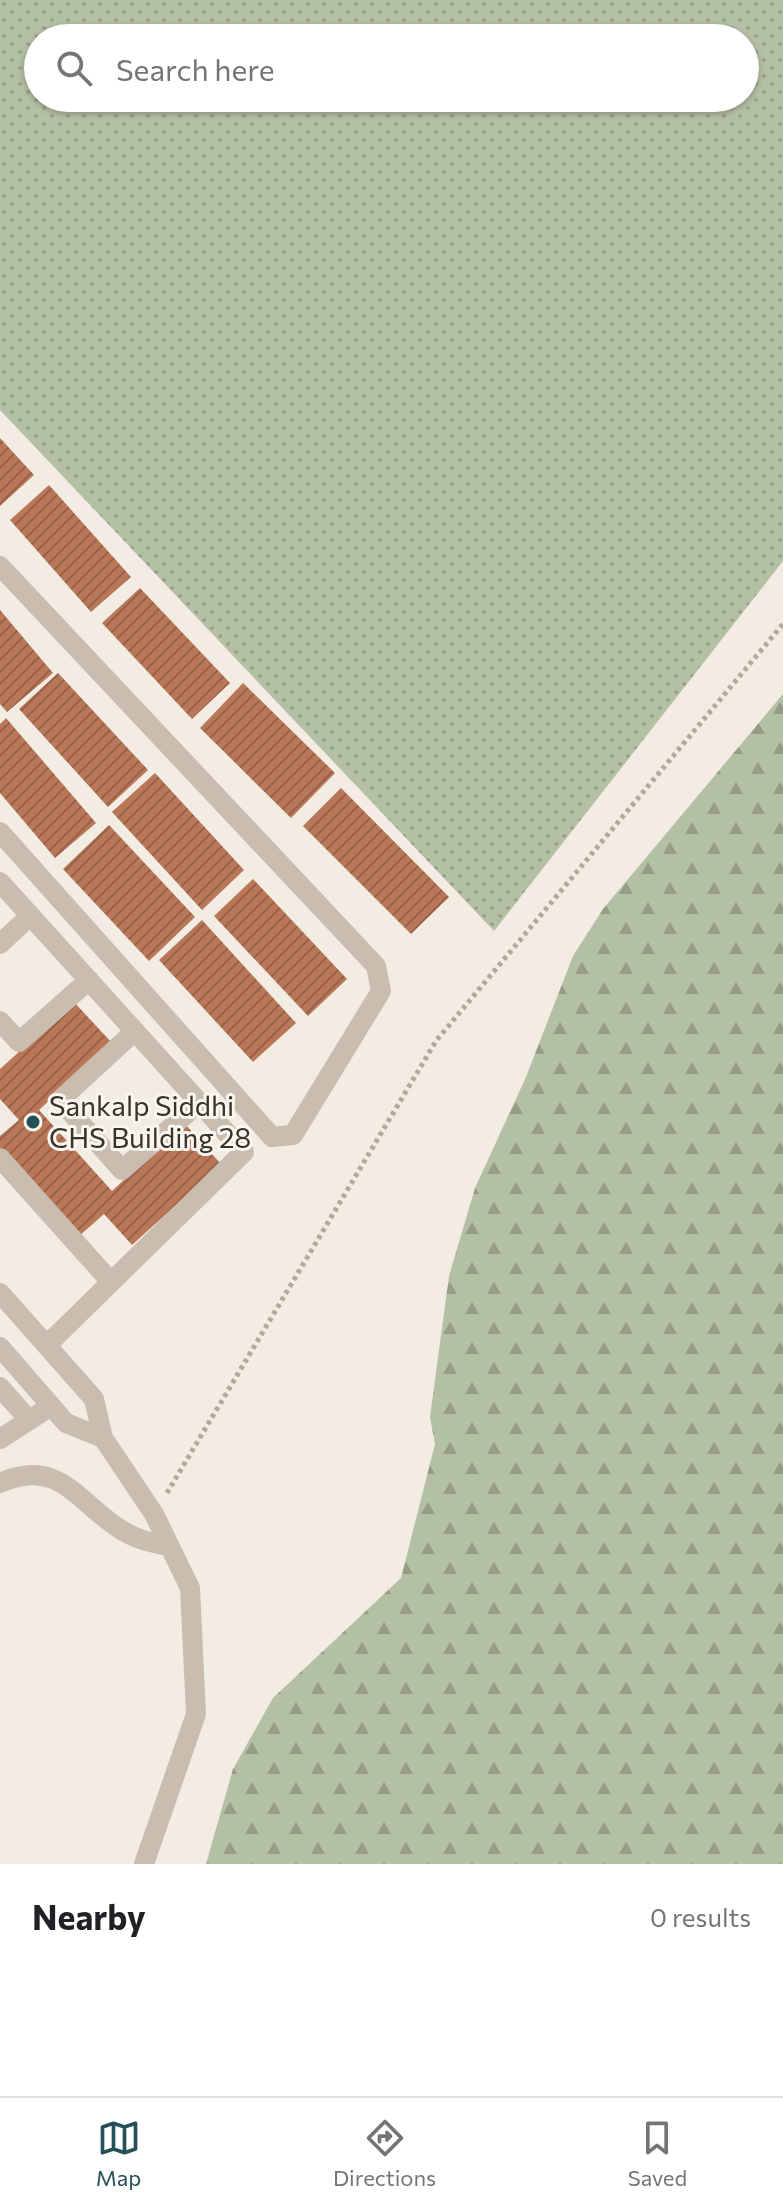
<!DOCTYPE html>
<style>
body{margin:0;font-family:Commissioner,sans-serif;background:#f2f2f2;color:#202124}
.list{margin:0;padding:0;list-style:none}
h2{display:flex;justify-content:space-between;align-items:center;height:104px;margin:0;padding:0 32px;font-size:34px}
h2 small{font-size:26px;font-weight:400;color:#757577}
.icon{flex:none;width:44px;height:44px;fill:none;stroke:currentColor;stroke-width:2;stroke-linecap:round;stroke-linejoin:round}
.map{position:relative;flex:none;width:783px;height:1864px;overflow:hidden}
.search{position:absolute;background:#fff;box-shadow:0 2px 6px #0004;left:24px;right:24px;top:24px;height:88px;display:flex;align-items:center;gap:20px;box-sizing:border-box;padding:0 28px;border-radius:44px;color:#757577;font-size:30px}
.sheet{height:232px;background:#fff}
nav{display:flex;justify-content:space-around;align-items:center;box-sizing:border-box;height:112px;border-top:2px solid #e0e0e0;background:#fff;font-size:22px;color:#757577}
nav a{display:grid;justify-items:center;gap:4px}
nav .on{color:#265057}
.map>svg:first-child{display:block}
.grass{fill:url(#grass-dots);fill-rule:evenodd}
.forest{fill:url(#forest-firs)}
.building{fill:url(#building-hatch)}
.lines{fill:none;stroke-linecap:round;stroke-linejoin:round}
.path{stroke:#b5a799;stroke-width:5;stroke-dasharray:4 4;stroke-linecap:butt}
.minor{stroke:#c9bdaf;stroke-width:20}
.tertiary{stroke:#c9bdaf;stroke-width:20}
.poi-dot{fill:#265057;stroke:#f9f5ef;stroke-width:3}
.labels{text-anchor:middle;stroke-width:6;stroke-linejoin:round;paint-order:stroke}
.poi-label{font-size:28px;fill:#39312c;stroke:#f9f5ef;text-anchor:start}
</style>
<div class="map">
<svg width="783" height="1864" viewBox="0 0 783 1864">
<defs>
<pattern id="grass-dots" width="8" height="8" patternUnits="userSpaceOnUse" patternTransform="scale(2)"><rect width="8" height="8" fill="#b4c0a4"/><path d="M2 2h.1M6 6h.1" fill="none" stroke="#939d86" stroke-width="1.8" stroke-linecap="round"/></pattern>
<pattern id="forest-firs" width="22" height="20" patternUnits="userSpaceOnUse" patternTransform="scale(2)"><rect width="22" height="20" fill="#b4c0a4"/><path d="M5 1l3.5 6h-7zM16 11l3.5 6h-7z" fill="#939d86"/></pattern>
<pattern id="building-hatch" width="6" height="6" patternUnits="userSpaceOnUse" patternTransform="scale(2)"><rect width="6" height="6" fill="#ba7758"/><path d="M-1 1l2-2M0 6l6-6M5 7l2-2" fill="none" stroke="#986249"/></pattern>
</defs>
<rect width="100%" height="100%" fill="#f2ece3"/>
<path class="grass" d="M0 0H783V561L494 931 0 410ZM38 38H745V98H38Z"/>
<path class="forest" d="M783 694V1864H206L233 1769 273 1698 401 1578 435 1444 430 1417 449 1276 475 1188 526 1077 573 956 603 909Z"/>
<path class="building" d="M0 438 34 475 0 506Z
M49 485 131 577 91 612 10 520Z
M140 588 230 683 192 719 102 623Z
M0 610 53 673 7 712 0 704Z
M58 673 148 770 108 807 19 709Z
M243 683 335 773 291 818 200 728Z
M6 718 96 823 55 858 0 793V724Z
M155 773 244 870 202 910 112 812Z
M341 788 449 897 411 934 303 826Z
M109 825 195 917 149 961 63 869Z
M253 879 347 979 308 1016 214 916Z
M202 920 296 1023 253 1062 159 960Z
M74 1002 112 1043 39 1110 112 1191 185 1124 221 1164 132 1245 104 1214 78 1237 0 1151V1136L19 1120 0 1099V1069Z"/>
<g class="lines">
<path class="path" d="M167 1493 436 1041 783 624"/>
<path class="minor" d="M0 566 376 966 381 991 293 1135 272 1137 0 832
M0 882 244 1152 47 1345
M0 944 30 916
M0 1021 19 1042 89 980
M135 1031 60 1100 122 1170 200 1102
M0 1158 111 1282
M0 1387 29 1420
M0 1439 51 1406
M0 1483C60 1456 78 1504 123 1531 138 1540 152 1543 169 1546"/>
<path class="tertiary" d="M0 1293 94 1399 103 1438 154 1514 190 1588 196 1714 144 1864
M0 1347 66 1423 103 1438"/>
</g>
<circle class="poi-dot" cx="33" cy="1122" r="8"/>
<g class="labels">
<g class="poi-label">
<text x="49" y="1116">Sankalp Siddhi<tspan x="49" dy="32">CHS Building 28</tspan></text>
</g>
</g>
</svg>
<div class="search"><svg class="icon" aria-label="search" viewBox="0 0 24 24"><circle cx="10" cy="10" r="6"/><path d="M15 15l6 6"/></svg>Search here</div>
</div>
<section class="sheet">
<h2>Nearby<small>0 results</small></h2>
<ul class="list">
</ul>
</section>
<nav>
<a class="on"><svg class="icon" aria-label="map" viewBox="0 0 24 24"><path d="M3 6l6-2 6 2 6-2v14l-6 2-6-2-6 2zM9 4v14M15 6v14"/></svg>Map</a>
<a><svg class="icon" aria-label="directions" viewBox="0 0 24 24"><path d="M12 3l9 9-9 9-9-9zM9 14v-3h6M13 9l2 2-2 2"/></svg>Directions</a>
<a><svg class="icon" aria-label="saved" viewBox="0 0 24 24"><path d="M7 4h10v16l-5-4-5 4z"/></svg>Saved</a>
</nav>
